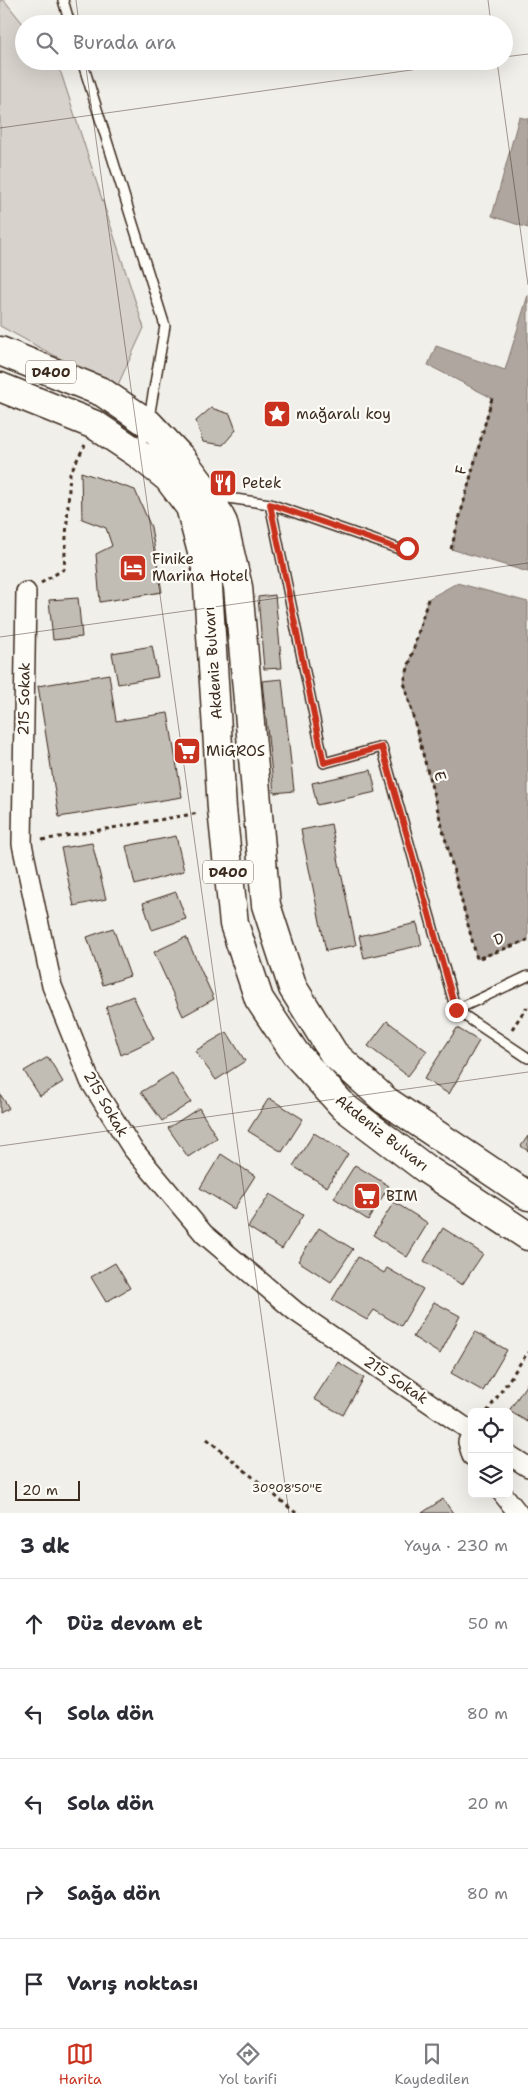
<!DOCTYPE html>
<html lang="tr">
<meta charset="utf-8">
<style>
body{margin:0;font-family:"Shantell Sans",sans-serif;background:#f2f2f3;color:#2b2b33}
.controls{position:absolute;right:15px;bottom:15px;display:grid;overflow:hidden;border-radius:8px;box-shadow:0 5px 20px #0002}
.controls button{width:45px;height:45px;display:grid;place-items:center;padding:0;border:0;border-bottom:1px solid #e1e1e2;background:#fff;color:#2b2b33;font:25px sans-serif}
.scale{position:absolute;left:15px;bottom:12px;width:65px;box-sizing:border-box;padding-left:5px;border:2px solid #3b2a1e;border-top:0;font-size:14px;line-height:18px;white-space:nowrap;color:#3b2a1e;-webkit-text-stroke:4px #fdfcf7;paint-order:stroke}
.stop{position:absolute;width:15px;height:15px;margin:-11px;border:4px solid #c8321e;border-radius:50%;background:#fff}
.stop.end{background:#c8321e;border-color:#fff;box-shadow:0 1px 5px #0008}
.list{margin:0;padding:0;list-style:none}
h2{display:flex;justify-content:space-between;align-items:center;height:65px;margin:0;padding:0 20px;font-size:21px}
h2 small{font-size:16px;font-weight:400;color:#7c7c81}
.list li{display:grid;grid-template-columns:32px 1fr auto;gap:15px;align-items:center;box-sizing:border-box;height:90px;padding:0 20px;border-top:1px solid #e1e1e2}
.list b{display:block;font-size:19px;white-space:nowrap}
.list em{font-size:16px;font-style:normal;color:#7c7c81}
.icon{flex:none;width:28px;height:28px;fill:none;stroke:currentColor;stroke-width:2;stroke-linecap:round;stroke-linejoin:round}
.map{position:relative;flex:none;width:528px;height:1513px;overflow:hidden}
.search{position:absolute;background:#fff;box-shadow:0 5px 20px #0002;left:15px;right:15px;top:15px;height:55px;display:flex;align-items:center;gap:12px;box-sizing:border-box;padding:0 18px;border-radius:28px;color:#7c7c81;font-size:19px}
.sheet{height:515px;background:#fff}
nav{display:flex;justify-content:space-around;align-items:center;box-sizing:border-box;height:70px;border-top:1px solid #e1e1e2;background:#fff;font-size:14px;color:#7c7c81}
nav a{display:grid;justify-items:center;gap:2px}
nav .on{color:#c8321e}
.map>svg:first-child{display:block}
.green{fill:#d7d2cc;stroke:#897e75}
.water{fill:#aea69f;stroke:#80746b}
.building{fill:#c1bcb4;stroke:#3b2a1e}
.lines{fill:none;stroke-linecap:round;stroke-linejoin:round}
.lane-casing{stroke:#3b2a1e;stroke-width:12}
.street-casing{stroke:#3b2a1e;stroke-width:22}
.highway-casing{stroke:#3b2a1e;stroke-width:31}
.path{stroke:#3b2a1e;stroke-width:3;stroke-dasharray:4 4;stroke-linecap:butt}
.lane{stroke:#fdfcf7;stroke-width:9}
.street{stroke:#fdfcf7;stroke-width:19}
.highway{stroke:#fdfcf7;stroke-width:28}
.route{stroke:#c8321e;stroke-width:6}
.ticks{fill:none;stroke:#3b2a1e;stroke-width:1;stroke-opacity:0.45}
.labels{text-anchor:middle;stroke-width:4.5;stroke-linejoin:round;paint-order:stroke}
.shield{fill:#fdfcf7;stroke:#75695f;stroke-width:1}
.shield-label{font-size:14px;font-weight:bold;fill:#3b2a1e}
.poi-label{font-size:15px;fill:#3b2a1e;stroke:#fdfcf7;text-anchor:start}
.street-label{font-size:15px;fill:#3b2a1e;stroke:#fdfcf7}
.ticks-label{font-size:12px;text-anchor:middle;fill:#3b2a1e;stroke:#fdfcf7;stroke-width:4.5;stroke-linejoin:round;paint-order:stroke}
</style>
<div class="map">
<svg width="528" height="1513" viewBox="0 0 528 1513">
<rect width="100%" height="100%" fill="#f1efea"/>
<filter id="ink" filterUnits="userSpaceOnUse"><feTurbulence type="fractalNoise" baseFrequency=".02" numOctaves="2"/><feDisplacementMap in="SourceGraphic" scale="10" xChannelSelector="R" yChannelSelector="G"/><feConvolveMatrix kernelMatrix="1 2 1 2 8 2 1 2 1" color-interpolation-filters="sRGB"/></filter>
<g filter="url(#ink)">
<path class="green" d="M0 0H4L24 25V61H52L61 73 144 328 116 389 0 326Z"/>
<path class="water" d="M519 117 528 119V228L492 216Z
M528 295V572L451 549 492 398 428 365 436 346 505 370Z
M457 583 528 602V940L477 959 404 682 428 599Z"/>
<path class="building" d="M211 408 230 414 236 430 223 445 203 442 196 421Z
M81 472 135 490 151 527 162 592 100 602 96 554 112 546 106 528 82 519Z
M275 595 282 668 264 669 258 597Z
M78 598 82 637 53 640 49 600Z
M152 646 158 677 118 684 112 653Z
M109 674 116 721 168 713 182 797 59 817 38 686Z
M282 679 294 791 274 793 262 681Z
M371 770 376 792 317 805 312 783Z
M331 824 356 945 326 951 301 830Z
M176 836 184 871 135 885 126 846Z
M92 843 106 899 74 906 61 848Z
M176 892 186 919 152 930 143 903Z
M417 923 422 945 364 958 359 936Z
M113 928 130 976 103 985 87 937Z
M186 937 214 999 183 1016 154 952Z
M133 996 154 1039 121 1055 106 1007Z
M387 1021 427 1051 408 1076 368 1046Z
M457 1028 479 1041 449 1094 424 1079Z
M227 1032 245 1061 216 1080 195 1051Z
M48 1057 63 1082 40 1096 24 1071Z
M172 1073 191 1102 162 1121 141 1092Z
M0 1094 9 1108 0 1113Z
M269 1098 303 1119 282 1152 248 1131Z
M199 1108 217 1138 188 1157 168 1128Z
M314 1133 348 1154 327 1187 293 1166Z
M528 1136V1151L521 1146Z
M221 1154 255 1176 234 1209 200 1188Z
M355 1165 389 1186 368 1220 334 1198Z
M270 1194 303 1215 282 1249 248 1227Z
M394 1202 428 1223 407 1257 373 1235Z
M319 1228 353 1249 331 1282 298 1261Z
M443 1228 483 1254 462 1285 424 1261Z
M358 1257 384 1273 387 1268 423 1289 401 1326 374 1310 367 1320 332 1300Z
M115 1263 130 1288 106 1302 91 1277Z
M434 1302 460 1316 440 1354 413 1337Z
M475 1332 507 1350 483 1391 451 1373Z
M338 1362 364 1378 343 1415 314 1399Z
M528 1382V1422L509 1411Z
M443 1499 453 1513H422Z"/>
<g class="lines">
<g class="lane-casing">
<path id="lane" d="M63 0 70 24
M82 61 165 326 148 423 138 450
M214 496 270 504 408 552 407 549
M270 504 324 763 382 747 456 1010 528 1058
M456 1010 528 976"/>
</g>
<g class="street-casing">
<path id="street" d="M26 592 22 844 52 986 90 1081 132 1148 204 1234 295 1311 472 1432
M472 1434 468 1442 472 1456
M509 1455 528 1467
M503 1494 518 1513"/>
</g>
<g class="highway-casing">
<path id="highway" d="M0 351 102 392 148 423 181 458 209 495 223 523 238 587 266 905 293 988 334 1054 385 1100 528 1196
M0 387 95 425 137 453 168 478 190 507 207 571 222 809 234 924 259 999 295 1053 344 1107 426 1169 528 1236"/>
</g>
<path class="path" d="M451 549 492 398
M41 583 64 569 70 473 85 445
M428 599 404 682 477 959 528 940
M42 840 199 813
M512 1029 526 1008 528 1009
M487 1412 528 1352
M207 1439 296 1513"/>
<use href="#lane" class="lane"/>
<use href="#street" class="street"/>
<use href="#highway" class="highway"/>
</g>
</g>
<g class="lines" filter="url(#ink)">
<path class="route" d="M407 548 408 552 270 504 324 763 382 747 456 1010"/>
</g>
<path class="ticks" d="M76 0 79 24M488 0 491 24M504 57 528 54M85 61 289 1513M497 61 528 285M0 128 475 61M0 637 528 563M0 1146 528 1072"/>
<defs>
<g id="sight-square" transform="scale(1.4375)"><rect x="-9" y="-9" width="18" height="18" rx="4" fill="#c8321e" stroke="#fdfcf7"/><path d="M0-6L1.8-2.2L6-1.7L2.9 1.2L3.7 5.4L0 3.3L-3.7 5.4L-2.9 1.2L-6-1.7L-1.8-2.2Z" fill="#fff"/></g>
<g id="restaurant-square" transform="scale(1.4375)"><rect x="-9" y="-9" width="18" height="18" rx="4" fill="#c8321e" stroke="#fdfcf7"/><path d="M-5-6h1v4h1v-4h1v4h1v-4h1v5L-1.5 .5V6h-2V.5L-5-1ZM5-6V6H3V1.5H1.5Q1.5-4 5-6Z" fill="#fff"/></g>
<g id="hotel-square" transform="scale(1.4375)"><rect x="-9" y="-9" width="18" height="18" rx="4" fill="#c8321e" stroke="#fdfcf7"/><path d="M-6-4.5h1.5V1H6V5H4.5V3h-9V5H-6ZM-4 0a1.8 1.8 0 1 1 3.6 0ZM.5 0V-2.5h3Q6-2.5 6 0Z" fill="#fff"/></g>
<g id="supermarket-square" transform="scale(1.4375)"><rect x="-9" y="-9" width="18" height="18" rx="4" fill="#c8321e" stroke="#fdfcf7"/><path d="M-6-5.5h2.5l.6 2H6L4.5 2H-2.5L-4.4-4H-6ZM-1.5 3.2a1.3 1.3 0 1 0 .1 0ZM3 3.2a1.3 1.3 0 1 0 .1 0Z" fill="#fff"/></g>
</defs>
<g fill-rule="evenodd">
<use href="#sight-square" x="277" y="414"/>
<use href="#restaurant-square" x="223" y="483"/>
<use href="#hotel-square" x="133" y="568"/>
<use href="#supermarket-square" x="187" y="751"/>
<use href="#supermarket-square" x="367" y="1196"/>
</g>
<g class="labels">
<g class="shield">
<rect x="26" y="360.5" width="50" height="23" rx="4"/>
<rect x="203" y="860.5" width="50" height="23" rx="4"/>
</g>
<g class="shield-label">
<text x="51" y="377">D400</text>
<text x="228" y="877">D400</text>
</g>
<g class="poi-label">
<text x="296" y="419">mağaralı koy</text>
<text x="242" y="488">Petek</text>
<text x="152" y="564">Finike<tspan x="152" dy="17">Marina Hotel</tspan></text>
<text x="206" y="756">MiGROS</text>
<text x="386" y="1201">BIM</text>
</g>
<g class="street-label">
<text transform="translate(461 470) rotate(-75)" y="5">F</text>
<text transform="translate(213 663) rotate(-94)" y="5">Akdeniz Bulvarı</text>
<text transform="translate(24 699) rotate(-89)" y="5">215 Sokak</text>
<text transform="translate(440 776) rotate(75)" y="5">E</text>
<text transform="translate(499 939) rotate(-20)" y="5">D</text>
<text transform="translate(106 1104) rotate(60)" y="5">215 Sokak</text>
<text transform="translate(382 1133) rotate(38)" y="5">Akdeniz Bulvarı</text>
<text transform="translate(396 1380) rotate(34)" y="5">215 Sokak</text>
</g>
</g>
<g class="ticks-label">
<text x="287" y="1492">30°08'50"E</text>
</g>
</svg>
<div class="controls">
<button><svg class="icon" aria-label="locate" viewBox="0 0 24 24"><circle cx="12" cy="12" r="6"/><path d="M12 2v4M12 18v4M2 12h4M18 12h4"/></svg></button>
<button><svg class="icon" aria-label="layers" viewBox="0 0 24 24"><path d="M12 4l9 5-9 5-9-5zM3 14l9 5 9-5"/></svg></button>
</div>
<div class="scale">20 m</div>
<div class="stop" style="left:407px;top:548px"></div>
<div class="stop end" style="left:456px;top:1010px"></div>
<div class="search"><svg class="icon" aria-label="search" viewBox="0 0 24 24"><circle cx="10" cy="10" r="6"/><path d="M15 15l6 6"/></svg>Burada ara</div>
</div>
<section class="sheet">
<h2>3 dk<small>Yaya · 230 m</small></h2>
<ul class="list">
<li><svg class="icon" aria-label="ahead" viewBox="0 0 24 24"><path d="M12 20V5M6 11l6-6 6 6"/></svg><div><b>Düz devam et</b></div><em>50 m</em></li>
<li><svg class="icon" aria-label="left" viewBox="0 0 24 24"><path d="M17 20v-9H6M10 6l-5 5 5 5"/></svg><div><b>Sola dön</b></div><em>80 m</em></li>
<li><svg class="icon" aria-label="left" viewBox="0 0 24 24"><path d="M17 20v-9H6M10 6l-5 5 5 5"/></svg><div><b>Sola dön</b></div><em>20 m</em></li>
<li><svg class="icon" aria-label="right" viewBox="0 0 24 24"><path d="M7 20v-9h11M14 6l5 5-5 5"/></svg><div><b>Sağa dön</b></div><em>80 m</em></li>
<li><svg class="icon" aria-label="arrive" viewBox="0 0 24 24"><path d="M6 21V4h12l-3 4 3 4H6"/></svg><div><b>Varış noktası</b></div></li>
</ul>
</section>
<nav>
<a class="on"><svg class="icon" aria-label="map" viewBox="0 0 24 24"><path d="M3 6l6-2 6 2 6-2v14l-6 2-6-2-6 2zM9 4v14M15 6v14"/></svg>Harita</a>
<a><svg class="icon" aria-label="directions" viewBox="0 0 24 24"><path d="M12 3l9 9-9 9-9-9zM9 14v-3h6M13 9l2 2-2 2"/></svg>Yol tarifi</a>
<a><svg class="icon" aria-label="saved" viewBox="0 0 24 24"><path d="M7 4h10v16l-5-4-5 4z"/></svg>Kaydedilen</a>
</nav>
